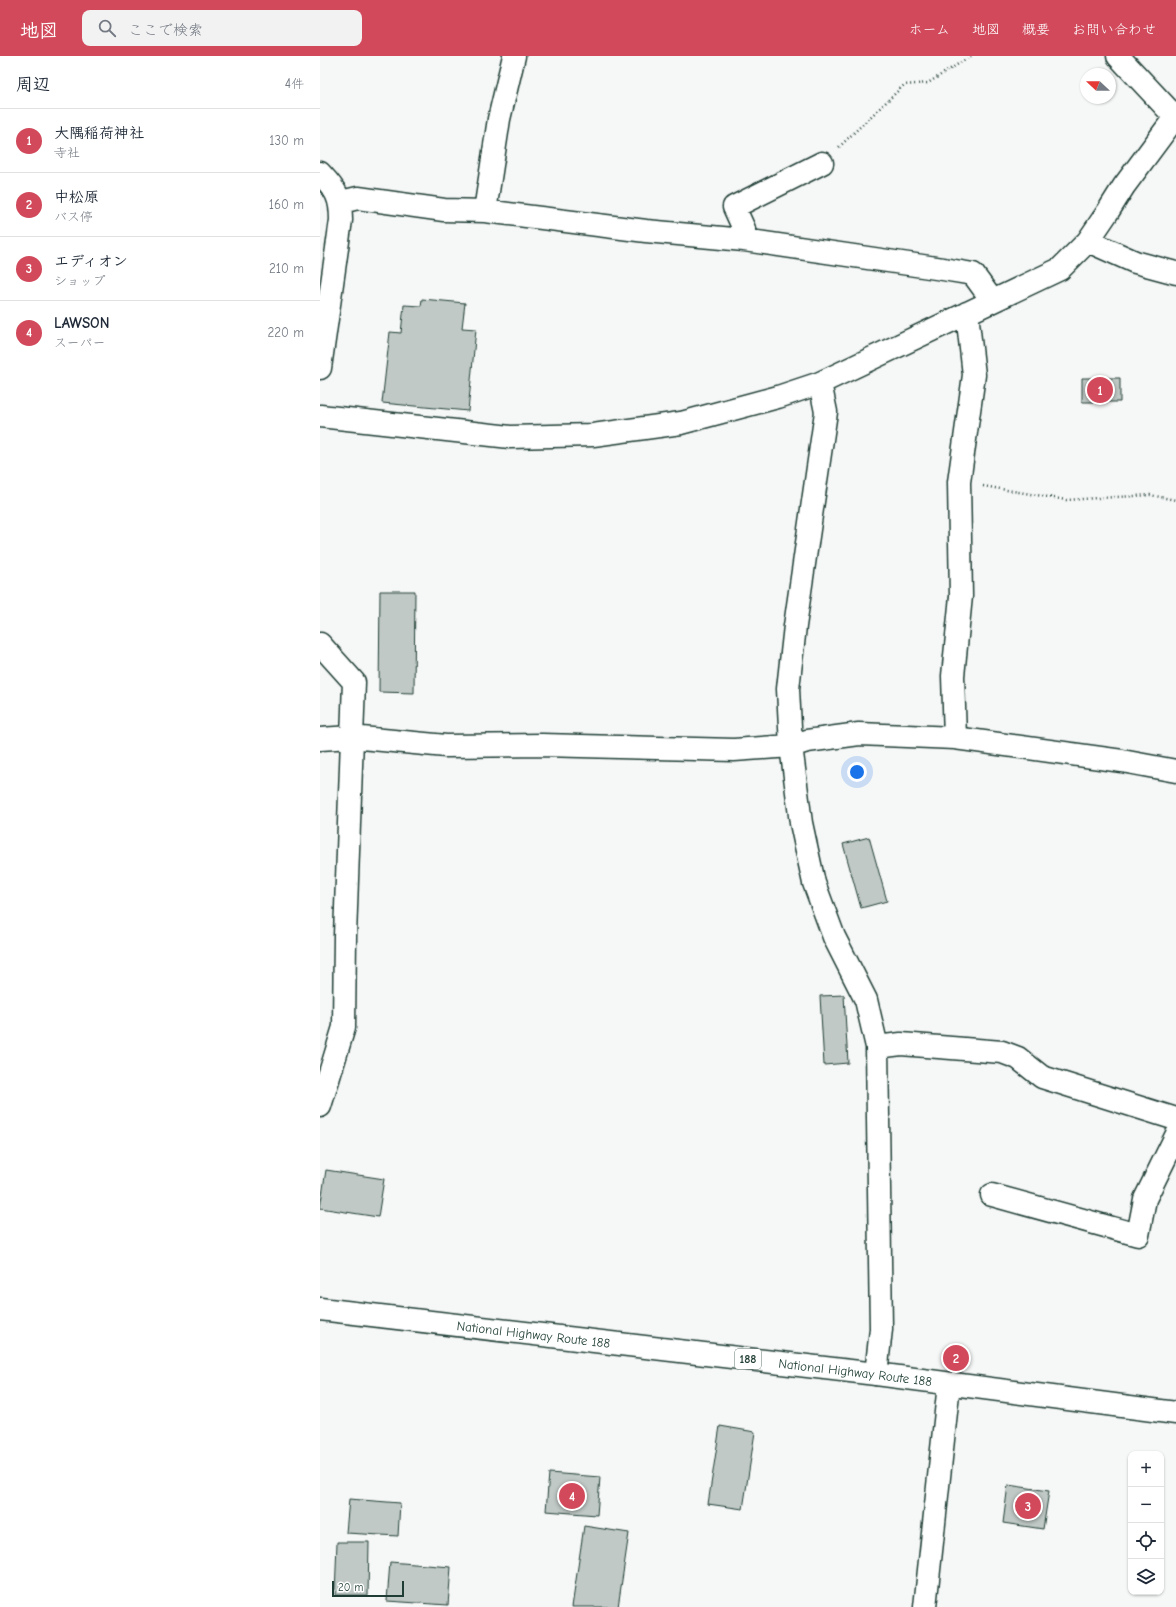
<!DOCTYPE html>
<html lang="ja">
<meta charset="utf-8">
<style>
body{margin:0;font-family:"Comic Neue","Klee One",sans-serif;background:#f2f2f3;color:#1f2937}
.controls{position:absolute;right:12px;bottom:12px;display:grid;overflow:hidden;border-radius:8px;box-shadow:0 1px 3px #0004}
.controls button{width:36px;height:36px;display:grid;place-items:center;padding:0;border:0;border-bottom:1px solid #e0e1e3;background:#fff;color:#1f2937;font:20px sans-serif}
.compass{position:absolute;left:760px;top:12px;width:36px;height:36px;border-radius:50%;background:#fff;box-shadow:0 1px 3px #0004;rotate:292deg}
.scale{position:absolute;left:12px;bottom:10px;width:72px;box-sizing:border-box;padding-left:4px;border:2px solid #1f3d34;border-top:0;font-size:11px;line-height:14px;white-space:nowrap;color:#1f3d34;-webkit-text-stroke:3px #fff;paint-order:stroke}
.you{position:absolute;left:537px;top:716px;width:14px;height:14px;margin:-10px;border:3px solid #fff;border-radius:50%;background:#1a73e8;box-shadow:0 0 0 6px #1a73e833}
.badge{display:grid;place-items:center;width:26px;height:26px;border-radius:50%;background:#d1495b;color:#fff;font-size:13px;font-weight:700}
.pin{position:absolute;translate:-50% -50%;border:2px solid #fff;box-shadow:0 1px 4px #0006}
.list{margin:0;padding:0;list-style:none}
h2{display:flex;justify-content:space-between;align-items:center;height:52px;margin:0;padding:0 16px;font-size:17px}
h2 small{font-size:13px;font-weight:400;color:#747a83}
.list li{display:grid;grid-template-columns:26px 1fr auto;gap:12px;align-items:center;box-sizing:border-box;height:64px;padding:0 16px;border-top:1px solid #e0e1e3}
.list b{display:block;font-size:15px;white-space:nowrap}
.list p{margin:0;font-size:13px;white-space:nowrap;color:#747a83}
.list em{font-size:13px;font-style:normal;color:#747a83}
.icon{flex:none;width:22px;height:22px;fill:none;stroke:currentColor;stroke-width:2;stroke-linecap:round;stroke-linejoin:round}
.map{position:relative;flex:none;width:856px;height:1551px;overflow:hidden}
header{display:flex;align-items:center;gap:24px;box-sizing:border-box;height:56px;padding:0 20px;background:#d1495b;color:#fff}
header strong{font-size:19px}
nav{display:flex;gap:22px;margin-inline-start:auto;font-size:14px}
.search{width:280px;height:36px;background:#f2f2f3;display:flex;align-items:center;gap:10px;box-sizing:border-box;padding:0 14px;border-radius:8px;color:#747a83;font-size:15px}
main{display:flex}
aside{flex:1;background:#fff}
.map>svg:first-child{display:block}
.building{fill:#c0c9c6;stroke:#1f3d34}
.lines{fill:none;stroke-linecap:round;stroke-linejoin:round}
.minor-casing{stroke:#1f3d34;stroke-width:25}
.highway-casing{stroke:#1f3d34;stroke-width:25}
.path{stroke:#1f3d34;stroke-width:2.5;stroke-dasharray:1 3;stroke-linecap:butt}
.minor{stroke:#fff;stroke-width:22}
.highway{stroke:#fff;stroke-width:22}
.labels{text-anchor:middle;stroke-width:3.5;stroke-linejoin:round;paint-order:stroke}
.shield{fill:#fff;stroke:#627771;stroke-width:1}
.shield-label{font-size:12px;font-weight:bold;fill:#1f3d34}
.street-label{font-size:13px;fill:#1f3d34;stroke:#fff}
</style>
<header>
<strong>地図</strong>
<div class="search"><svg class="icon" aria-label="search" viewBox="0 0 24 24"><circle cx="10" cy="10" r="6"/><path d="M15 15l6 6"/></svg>ここで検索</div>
<nav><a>ホーム</a><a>地図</a><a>概要</a><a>お問い合わせ</a></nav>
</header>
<main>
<aside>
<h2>周辺<small>4件</small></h2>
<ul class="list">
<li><span class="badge">1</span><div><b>大隅稲荷神社</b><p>寺社</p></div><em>130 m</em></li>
<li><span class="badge">2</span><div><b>中松原</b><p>バス停</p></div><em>160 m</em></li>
<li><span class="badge">3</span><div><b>エディオン</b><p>ショップ</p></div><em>210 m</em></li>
<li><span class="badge">4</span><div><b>LAWSON</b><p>スーパー</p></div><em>220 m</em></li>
</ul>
</aside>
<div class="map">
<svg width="856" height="1551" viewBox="0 0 856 1551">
<rect width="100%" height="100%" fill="#f6f7f7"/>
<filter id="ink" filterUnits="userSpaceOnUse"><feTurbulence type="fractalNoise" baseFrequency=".025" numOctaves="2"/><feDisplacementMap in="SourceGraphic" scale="8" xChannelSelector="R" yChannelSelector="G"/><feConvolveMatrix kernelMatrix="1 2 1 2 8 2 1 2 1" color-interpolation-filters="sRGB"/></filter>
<g filter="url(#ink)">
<path class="building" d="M102 243 145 247 142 272 156 273 148 355 62 347 70 276 81 277 84 249 101 250Z
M762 322H800V346H762Z
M60 535H95L94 637 59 636Z
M549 781 567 845 541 852 523 788Z
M524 939 528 1007 504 1009 500 940Z
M6 1114 64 1123 58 1161 0 1152Z
M400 1370 435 1376 423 1453 388 1448Z
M229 1417 280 1421 277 1459 226 1455Z
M688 1429 729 1435 723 1473 683 1467Z
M29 1443 80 1447 78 1480 26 1477Z
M264 1470 309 1477 298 1551H252Z
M17 1486H49L48 1539H15Z
M70 1506 131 1511 128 1549 67 1545Z"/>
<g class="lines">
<g class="minor-casing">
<path id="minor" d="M798 0 855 61
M0 117C16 134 21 141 21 164L0 312
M21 146 38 142 124 154 165 155 326 175 424 184 623 213 653 218 672 244
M165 155 179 63 194 0
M424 184V173L414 151 502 107
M768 185 815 206 856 217
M500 327 506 356 475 570 468 633 471 690 481 767 494 827 514 881 546 944 557 991 561 1273 556 1318
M0 360 190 381 273 379 361 367 458 341 500 327 740 213 768 185 787 157 804 130 856 60
M0 588 34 626 25 880 24 971 0 1050
M635 682 633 620 641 540 639 426 654 319 647 257
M0 683 31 681 126 690 222 689 414 694 471 690 487 685 539 678 635 682 802 705 856 715
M557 991 581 988 682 996 698 1002 722 1021 856 1063
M672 1139 818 1179 825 1143 856 1080
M605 1551 629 1328"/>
</g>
<g class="highway-casing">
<g id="highway">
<path id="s1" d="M0 1253 556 1318 856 1357"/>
</g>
</g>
<path class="path" d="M519 91 584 29 608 27 651 0
M663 430 746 444 830 439 856 444"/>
<use href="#minor" class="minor"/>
<use href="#highway" class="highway"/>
</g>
</g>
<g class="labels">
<rect class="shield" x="415" y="1293" width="26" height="20" rx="3"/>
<g class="shield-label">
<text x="428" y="1307">188</text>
</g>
<g class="street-label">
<text dy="5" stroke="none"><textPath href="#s1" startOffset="215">National Highway Route 188</textPath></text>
<text dy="5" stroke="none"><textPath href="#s1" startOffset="539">National Highway Route 188</textPath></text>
</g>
</g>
</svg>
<div class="controls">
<button>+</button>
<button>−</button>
<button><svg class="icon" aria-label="locate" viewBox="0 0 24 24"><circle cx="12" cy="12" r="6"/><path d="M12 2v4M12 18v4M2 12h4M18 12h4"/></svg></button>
<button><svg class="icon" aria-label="layers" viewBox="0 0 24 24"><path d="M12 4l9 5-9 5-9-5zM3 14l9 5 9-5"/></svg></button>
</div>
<svg class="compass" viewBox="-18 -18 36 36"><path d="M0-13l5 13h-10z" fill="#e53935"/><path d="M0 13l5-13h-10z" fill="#747a83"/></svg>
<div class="scale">20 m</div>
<div class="you"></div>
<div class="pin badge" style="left:780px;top:334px">1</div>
<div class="pin badge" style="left:636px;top:1302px">2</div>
<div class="pin badge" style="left:708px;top:1450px">3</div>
<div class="pin badge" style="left:252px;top:1440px">4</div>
</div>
</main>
